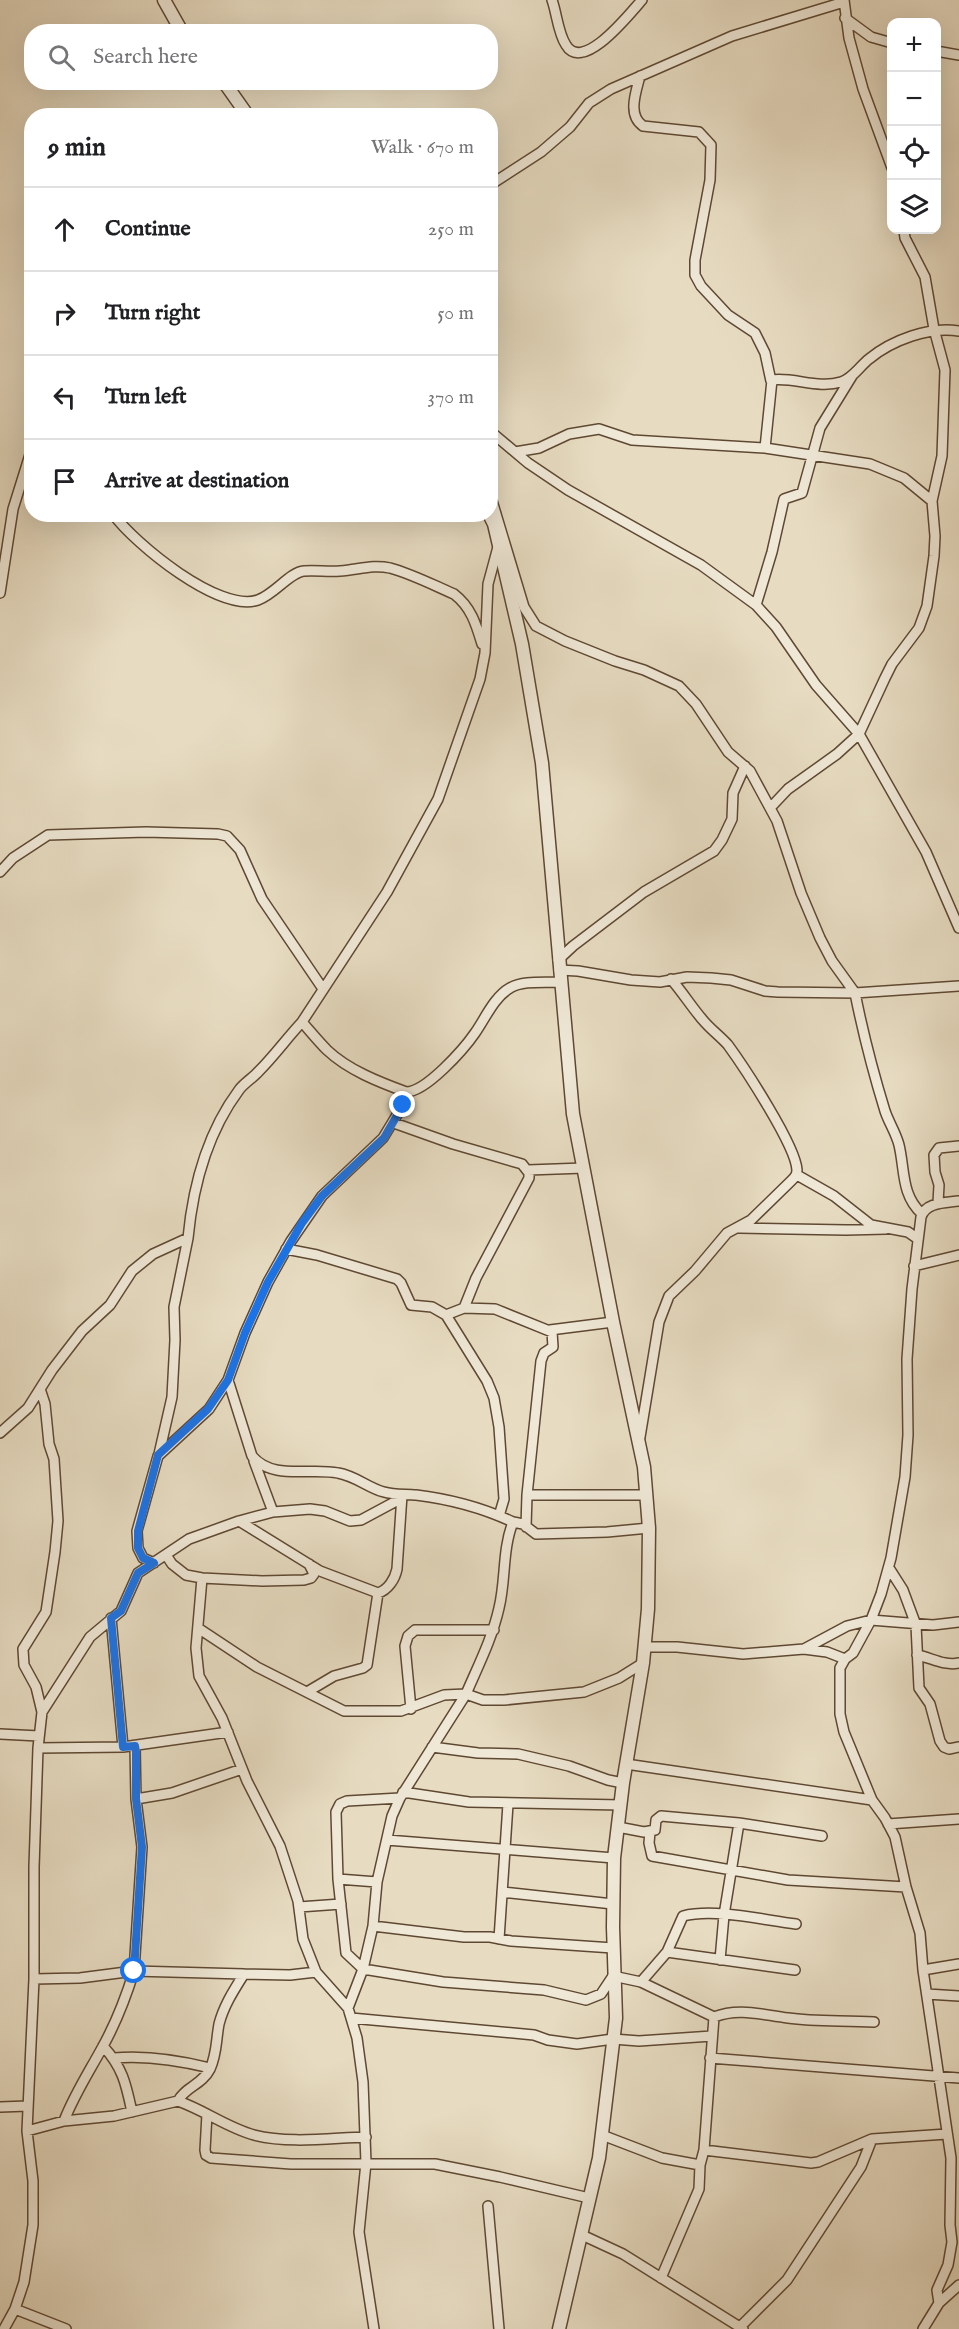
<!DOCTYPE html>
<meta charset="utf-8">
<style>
body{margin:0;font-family:"IM FELL English",serif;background:#f2f2f2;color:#202124}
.controls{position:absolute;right:18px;top:18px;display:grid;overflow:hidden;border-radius:12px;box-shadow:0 6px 24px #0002}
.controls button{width:54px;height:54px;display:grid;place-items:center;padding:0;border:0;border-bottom:2px solid #e0e0e0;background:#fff;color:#202124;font:30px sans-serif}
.stop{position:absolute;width:18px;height:18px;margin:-14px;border:4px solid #1a73e8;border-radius:50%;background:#fff}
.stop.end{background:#1a73e8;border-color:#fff;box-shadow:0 2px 6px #0008}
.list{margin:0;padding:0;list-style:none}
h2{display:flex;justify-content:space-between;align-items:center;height:78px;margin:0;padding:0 24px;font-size:26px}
h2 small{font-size:20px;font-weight:400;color:#757577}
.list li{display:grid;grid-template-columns:39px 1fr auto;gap:18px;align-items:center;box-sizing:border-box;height:84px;padding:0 24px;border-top:2px solid #e0e0e0}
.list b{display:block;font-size:22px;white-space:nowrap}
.list em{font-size:20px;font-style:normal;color:#757577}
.icon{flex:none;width:33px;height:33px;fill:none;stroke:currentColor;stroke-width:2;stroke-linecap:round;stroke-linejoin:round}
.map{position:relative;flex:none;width:959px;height:2329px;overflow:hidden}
.search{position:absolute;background:#fff;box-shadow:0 6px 24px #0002;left:24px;top:24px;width:474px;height:66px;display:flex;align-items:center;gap:15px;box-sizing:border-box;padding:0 21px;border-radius:24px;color:#757577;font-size:22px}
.panel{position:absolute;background:#fff;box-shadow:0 6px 24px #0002;left:24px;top:108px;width:474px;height:414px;border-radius:24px}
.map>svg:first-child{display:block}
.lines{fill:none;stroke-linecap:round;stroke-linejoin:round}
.minor-casing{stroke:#5f4832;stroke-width:12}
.tertiary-casing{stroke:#5f4832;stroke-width:15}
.minor{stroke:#efe8d7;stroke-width:9}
.tertiary{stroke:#efe8d7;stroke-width:12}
.route{stroke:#1a73e8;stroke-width:8}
</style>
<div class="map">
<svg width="959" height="2329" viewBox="0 0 959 2329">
<rect width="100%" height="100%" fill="#e7dcc2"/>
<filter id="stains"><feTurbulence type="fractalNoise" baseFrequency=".00333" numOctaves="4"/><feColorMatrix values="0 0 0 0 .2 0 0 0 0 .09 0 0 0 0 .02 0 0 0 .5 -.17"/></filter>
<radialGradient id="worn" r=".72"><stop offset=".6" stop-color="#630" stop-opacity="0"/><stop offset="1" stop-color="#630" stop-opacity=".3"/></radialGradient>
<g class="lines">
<g class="minor-casing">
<path id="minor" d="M552 0C557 14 558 33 566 45 583 74 631 12 642 0
M844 0 849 38 863 89 892 168
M845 18 871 37 892 43
M936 51 959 55
M640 76C636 92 627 115 643 126L699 132 711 145 710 180 695 260V275L701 286 728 315 755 333 765 353 771 381
M490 185 541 152 570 127 589 103 611 89 732 36 844 2
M490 431 528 463 568 490 701 565 756 605 776 627 816 685 859 734 926 852 959 928
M765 448 870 464 904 478 932 501
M515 452 539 448 569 434 599 429 632 440 765 448 772 380C794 377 818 389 841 382 852 379 860 366 869 359 892 340 930 326 959 331
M490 494 524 607 536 626 565 641 615 661 644 670 679 686 696 704 728 752 750 771 777 821 801 893 820 938 832 961 855 993 959 986
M113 514C135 544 219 613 258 600 275 594 290 572 304 571 316 570 328 572 340 571 358 570 372 564 390 568 412 574 433 585 454 594 471 607 476 624 482 644
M0 593 13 509 32 448
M756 605 772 552 784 499 802 493 820 428 852 376
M771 807 788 789 837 754 859 734 885 678 892 664 919 628 927 606 934 556 935 536 932 501 942 456 945 370 934 329 925 277 905 238 904 230
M0 872 13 858 48 835 146 832 218 834 227 836 240 850 262 899 323 989
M558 960 573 946 644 892 714 851 722 840 732 819 733 793 745 766
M559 970 578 971 631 980 660 982 687 977 711 978 731 980 765 991 778 992 855 993C863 1033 873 1072 885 1111 889 1123 896 1133 899 1145 905 1170 901 1195 922 1214
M406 1092C426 1092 464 1049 475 1033 485 1019 494 997 510 988 523 980 545 983 561 982
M394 1123 453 1144 522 1164 529 1173V1178L476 1278 464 1308
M528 1170 584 1168
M797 1175 834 1196 871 1225 908 1232 918 1239
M938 1203 939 1185 935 1172 934 1155 939 1148 959 1146
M740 1228 846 1230 886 1229
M188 1238C193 1186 207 1133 239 1090 244 1083 253 1078 259 1071 274 1056 287 1038 302 1022
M286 1249 317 1255 397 1279 401 1283 411 1305 432 1307 446 1315 487 1381 494 1398 499 1427 504 1499 499 1516
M914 1266 959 1255
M446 1315 464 1308 495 1309 552 1332 553 1347 544 1353 541 1361 527 1495
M550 1330 613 1322
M228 1380 252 1456C273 1481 310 1467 338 1473 356 1476 368 1488 384 1492 394 1495 406 1494 416 1495 449 1499 483 1508 513 1522
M0 1433 28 1408 52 1370 82 1331 110 1305 132 1271 153 1254 188 1238 174 1307 175 1340 172 1397 159 1454
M640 1437 659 1322 669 1296 695 1271 727 1233 751 1220 791 1181C795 1177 797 1175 797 1170 796 1146 744 1067 728 1045 720 1036 710 1029 702 1019 691 1006 683 993 671 979
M254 1461 273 1512
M239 1521 320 1571 378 1593C388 1590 395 1579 397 1569L402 1495
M526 1527 527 1495H646
M166 1555 172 1564 186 1575 202 1578 262 1581 304 1580 311 1578 314 1574 309 1564
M154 1563 143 1558 138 1548 137 1531 158 1456 209 1409 228 1380 245 1333 268 1282 291 1241 322 1196 383 1138 403 1105 406 1092C379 1082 348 1070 327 1050 318 1041 310 1031 302 1022L387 892 438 799 480 679 485 653 488 584 498 547
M889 1568 903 1590 916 1625 919 1688 930 1704 940 1741 944 1747 949 1749 959 1747
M202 1578 196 1648 199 1676 222 1718 247 1781 280 1846 298 1901 303 1939 316 1972 348 2008 357 2038 363 2082 366 2163 359 2232 374 2329
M111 1618 123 1747
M198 1628 257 1667 344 1711H401L444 1695 466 1694C478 1666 492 1639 499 1608 506 1580 502 1550 513 1522L523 1524 536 1534 607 1532 649 1528
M645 1647H677L743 1654 804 1649 827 1652 845 1659
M804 1649 847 1626 871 1620 881 1594 891 1558 905 1477 908 1435 907 1359 912 1289 921 1217C926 1202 945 1203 959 1201
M917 1655C932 1658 944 1666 959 1663
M307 1692 334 1676 363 1668 367 1665 378 1593
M411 1709 405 1646 408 1636 415 1630H494
M42 1712 90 1637 121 1611 138 1573 189 1539 239 1521 273 1512 310 1509 325 1511 350 1521 361 1520 402 1498
M0 1734 39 1736
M432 1747 478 1753 518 1754 569 1766 608 1780 623 1783
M38 1748 123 1747 228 1732
M626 1764 872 1800
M403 1792 469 1802 621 1805
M400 1798 347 1801 340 1804 336 1812 338 1879 346 1953 363 1969 443 1982 544 1990 586 2000 601 1994 613 1976 641 1982 714 2017C739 2007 762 2015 788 2018 816 2022 845 2020 874 2022
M136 1799 172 1793 242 1769
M888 1824 959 1819
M618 1827 644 1832 655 1830 656 1820 661 1816 739 1823 822 1836
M650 1832 649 1843 652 1856 788 1880 906 1887
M387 1840 614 1858
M338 1879 377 1882
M502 1892 613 1904
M299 1907 341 1904
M373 1926 464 1937H490L511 1941 613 1948
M499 1939 508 1804
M667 1952 795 1970
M720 1960 724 1915 739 1823
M923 1970 959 1964
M34 1979 80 1978 134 1971 142 1847 136 1799 135 1746
M641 1982 667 1952 683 1916C715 1908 763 1920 796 1924
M927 1994 959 1996
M348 2008 363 1969 373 1926 377 1882 392 1816 400 1798 466 1694 483 1700H504L584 1692 619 1678 643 1663
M351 2018 534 2035 548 2040 577 2044 613 2039 639 2041 712 2036
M103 2046C123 2068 126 2084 132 2112
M114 2058C147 2055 178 2060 210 2068
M710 2058 959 2078
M178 2101C204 2110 228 2128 254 2135 290 2144 330 2138 366 2137
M0 2107 28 2106
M207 2114 205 2150 206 2155 211 2158 291 2164H435L500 2177 589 2198
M64 2121C74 2095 89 2072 102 2048 116 2023 126 1997 134 1971L244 1974
M27 2131 64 2121 114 2116 178 2101C185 2087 202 2085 210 2069 217 2054 216 2040 219 2024 224 2005 234 1990 244 1974L290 1975 316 1972
M602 2135 662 2158 700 2165
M704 2150 811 2163 818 2162 872 2139 947 2134
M488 2206 499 2329
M582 2235 623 2254 743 2329
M661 2278 699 2189 700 2165 704 2150 714 2017
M939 2303 937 2290 948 2265 952 2242 950 2225 951 2158 923 1970 920 1933 906 1887 895 1837 885 1818 872 1800 844 1732 840 1714V1668L845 1659 853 1653 871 1620 933 1625 959 1622
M15 2309 66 2329
M740 2327 787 2280 861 2167 872 2139
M4 2329 15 2309 24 2282 33 2225V2181L27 2131 34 1979V1867L38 1748 42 1712 36 1687 24 1665 23 1649 46 1612 55 1552 58 1521 54 1459 49 1444 45 1404 40 1389
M923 2329 939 2303 959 2285"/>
</g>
<g class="tertiary-casing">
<path id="tertiary" d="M164 0 182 32
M224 82 248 116
M489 514 494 524 522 644 542 763 573 1114 613 1322 644 1467 649 1528 648 1609 643 1663 623 1783 614 1858 613 1927 616 2018 599 2158 559 2329"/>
</g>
<use href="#minor" class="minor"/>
<use href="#tertiary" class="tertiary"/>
</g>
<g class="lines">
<path class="route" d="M134 1971 142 1847 136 1799V1752L135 1746 123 1747 111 1618 121 1611 138 1573 154 1563 143 1558 138 1548V1531L158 1455 208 1409 228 1380 245 1333 268 1282 302 1223 322 1196 384 1138 403 1105"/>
</g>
<rect width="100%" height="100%" filter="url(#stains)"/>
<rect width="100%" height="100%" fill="url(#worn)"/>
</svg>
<div class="controls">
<button>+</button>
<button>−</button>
<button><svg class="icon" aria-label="locate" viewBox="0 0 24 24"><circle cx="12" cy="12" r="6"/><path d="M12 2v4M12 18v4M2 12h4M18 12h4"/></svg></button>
<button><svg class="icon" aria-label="layers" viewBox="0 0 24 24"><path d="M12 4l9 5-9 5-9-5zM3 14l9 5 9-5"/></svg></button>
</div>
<div class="stop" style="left:134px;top:1971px"></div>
<div class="stop end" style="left:403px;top:1105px"></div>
<div class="search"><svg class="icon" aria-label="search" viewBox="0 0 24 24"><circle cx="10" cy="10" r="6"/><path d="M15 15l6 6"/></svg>Search here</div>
<section class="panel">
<h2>9 min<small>Walk · 670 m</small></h2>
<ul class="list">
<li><svg class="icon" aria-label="ahead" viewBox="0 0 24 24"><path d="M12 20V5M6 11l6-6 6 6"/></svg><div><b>Continue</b></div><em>250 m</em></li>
<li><svg class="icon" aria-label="right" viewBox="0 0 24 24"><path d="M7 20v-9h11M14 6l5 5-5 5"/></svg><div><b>Turn right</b></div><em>50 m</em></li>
<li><svg class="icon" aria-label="left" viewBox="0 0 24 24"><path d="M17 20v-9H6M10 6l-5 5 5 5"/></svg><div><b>Turn left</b></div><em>370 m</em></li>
<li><svg class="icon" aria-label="arrive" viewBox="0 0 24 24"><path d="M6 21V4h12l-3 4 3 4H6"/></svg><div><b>Arrive at destination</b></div></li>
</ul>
</section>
</div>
